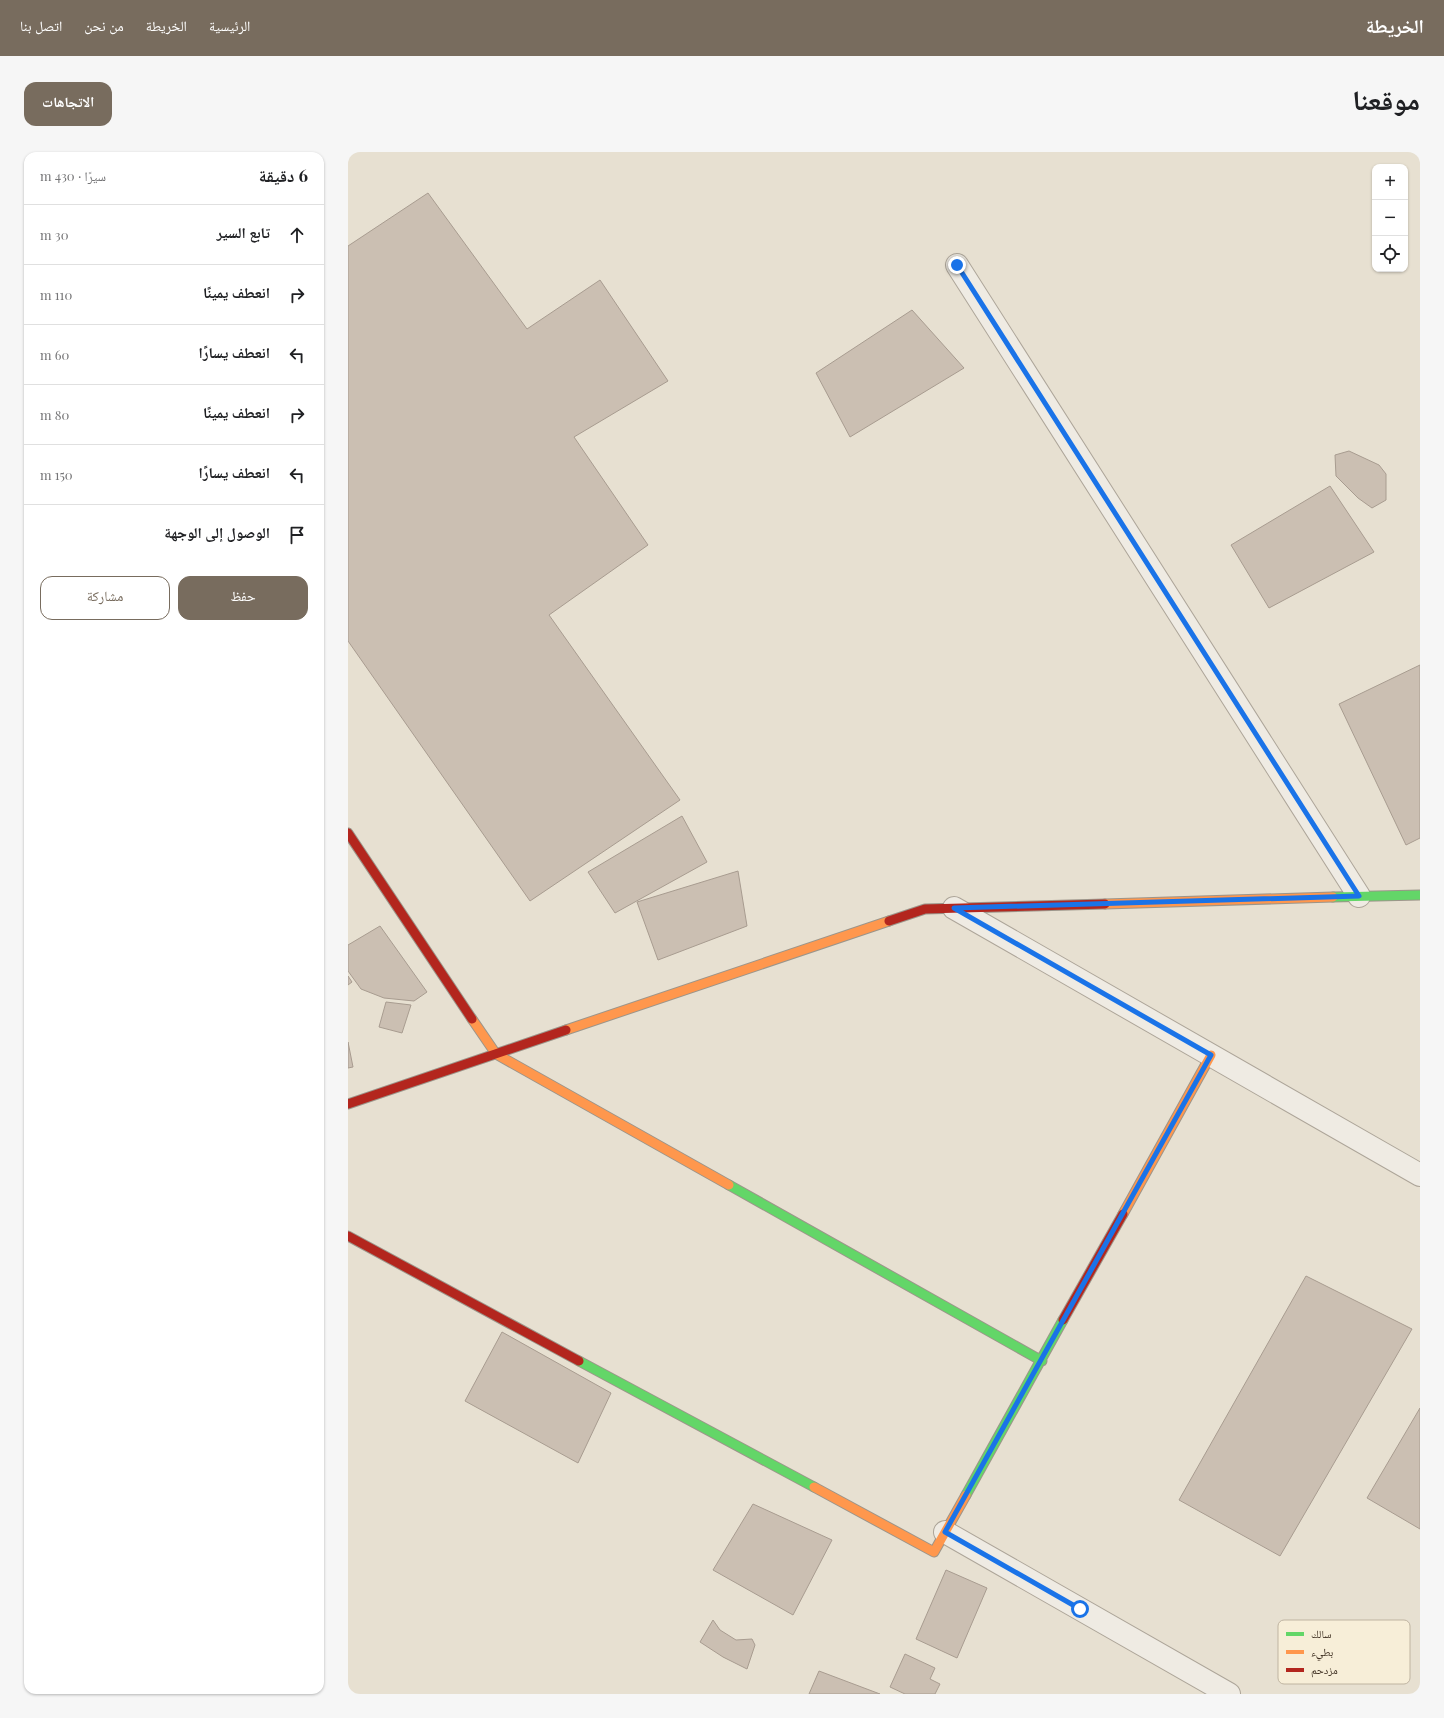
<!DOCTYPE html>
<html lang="ar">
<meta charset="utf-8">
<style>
body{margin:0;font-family:"Playfair Display","Noto Naskh Arabic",serif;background:#f6f6f6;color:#202124;direction:rtl}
.controls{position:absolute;right:12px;top:12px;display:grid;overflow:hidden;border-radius:8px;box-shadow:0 1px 3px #0004}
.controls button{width:36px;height:36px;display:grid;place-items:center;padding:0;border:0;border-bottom:1px solid #e0e0e0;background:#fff;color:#202124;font:20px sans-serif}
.stop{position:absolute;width:12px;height:12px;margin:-9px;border:3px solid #1a73e8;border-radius:50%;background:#fff}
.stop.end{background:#1a73e8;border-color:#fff;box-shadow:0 1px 4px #0008}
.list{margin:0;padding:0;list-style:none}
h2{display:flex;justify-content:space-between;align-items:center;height:52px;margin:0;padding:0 16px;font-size:17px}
h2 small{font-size:13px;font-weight:400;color:#757577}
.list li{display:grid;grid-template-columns:26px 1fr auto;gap:12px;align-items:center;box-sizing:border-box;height:60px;padding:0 16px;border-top:1px solid #e0e0e0}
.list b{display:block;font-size:15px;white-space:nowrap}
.list em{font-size:13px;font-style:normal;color:#757577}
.actions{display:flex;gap:8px;padding:12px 16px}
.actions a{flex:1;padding:9px 0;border:1px solid #786c5e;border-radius:12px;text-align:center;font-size:14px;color:#786c5e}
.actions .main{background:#786c5e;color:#fff}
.icon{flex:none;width:22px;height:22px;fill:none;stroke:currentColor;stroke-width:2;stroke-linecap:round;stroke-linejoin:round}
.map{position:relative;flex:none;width:1072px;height:1542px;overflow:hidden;direction:ltr;border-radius:12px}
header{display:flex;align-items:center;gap:24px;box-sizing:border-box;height:56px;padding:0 20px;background:#786c5e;color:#fff}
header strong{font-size:19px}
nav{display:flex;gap:22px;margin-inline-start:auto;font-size:14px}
.intro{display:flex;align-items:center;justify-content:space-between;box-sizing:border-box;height:96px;padding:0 24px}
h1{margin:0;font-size:28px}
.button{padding:10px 18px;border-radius:12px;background:#786c5e;color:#fff;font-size:14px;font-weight:700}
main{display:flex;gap:24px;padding:0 24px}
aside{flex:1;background:#fff;border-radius:12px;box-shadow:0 1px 3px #0004}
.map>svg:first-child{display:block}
.building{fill:#cbbfb2;stroke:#a89c90}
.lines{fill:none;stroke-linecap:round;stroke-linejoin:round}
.street-casing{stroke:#ada599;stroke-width:24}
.fast-casing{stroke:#9c958a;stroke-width:11}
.slow-casing{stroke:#9c958a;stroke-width:11}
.jam-casing{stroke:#9c958a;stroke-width:11}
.street{stroke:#efebe3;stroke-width:22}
.fast{stroke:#63d668;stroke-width:9}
.slow{stroke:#ff974d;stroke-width:9}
.jam{stroke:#b3261e;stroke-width:9}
.route{stroke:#1a73e8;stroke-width:5}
.key{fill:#f7eed8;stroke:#bfb4a1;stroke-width:1}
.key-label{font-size:11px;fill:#3d2e20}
</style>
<header>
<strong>الخريطة</strong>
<nav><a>الرئيسية</a><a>الخريطة</a><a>من نحن</a><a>اتصل بنا</a></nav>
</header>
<div class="intro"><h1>موقعنا</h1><a class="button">الاتجاهات</a></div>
<main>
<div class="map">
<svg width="1072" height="1542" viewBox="0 0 1072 1542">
<rect width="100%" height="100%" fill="#e7e0d1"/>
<path class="building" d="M80 41 179 177 252 128 320 229 226 285 300 393 201 463 332 648 182 749 0 489V94Z
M564 158 616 216 502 285 468 221Z
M1001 299 1031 313 1038 322V348L1024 356 1010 346 988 324 987 303Z
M982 334 1026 400 921 456 883 393Z
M1072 513V686L1058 693 991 552Z
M334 664 359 710 267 761 240 720Z
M390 719 399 774 310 808 289 750Z
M32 774 79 840 66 849 36 846 13 837 0 819V793Z
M0 824 4 830 0 833Z
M38 850 63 853 54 881 31 875Z
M0 890 5 915 0 916Z
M958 1124 1064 1177 932 1404 831 1348Z
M154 1180 263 1241 230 1311 117 1249Z
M1072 1256V1377L1019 1346Z
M405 1352 484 1388 445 1463 365 1418Z
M598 1418 639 1436 609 1506 568 1487Z
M365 1468 372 1478 388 1488 404 1487 407 1493 399 1517 375 1505 352 1490Z
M557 1502 587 1516 582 1527 592 1532 587 1542H557L542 1535Z
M471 1519 532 1542H461Z"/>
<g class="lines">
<g class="street-casing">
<path id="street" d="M609 113 1011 744
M606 756 1072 1023
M597 1380 881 1542"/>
</g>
<g class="fast-casing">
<path id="fast" d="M985 745 1072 743
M381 1033 694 1209
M231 1209 466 1335
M618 1343 715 1168"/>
</g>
<g class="slow-casing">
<path id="slow" d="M757 752 985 745
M124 867 148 902 381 1033
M218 878 541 769
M775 1062 863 903
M466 1335 586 1400 618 1343"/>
</g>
<g class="jam-casing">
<path id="jam" d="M0 681 124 867
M541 769 577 757 757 752
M0 952 218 878
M0 1084 231 1209
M715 1168 775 1062"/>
</g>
<use href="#street" class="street"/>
<use href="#fast" class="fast"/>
<use href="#slow" class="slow"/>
<use href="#jam" class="jam"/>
</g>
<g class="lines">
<path class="route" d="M609 113 1011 744 606 756 863 903 597 1380 732 1457"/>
</g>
<rect x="930" y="1468" width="132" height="64" rx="6" class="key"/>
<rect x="938" y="1480" width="18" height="4" fill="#63d668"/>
<rect x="938" y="1498" width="18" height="4" fill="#ff974d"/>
<rect x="938" y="1516" width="18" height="4" fill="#b3261e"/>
<g class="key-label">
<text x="963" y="1486">سالك</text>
<text x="963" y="1504">بطيء</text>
<text x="963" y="1522">مزدحم</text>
</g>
</svg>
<div class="controls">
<button>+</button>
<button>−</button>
<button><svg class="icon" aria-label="locate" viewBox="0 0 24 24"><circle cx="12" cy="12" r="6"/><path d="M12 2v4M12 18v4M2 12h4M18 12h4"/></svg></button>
</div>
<div class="stop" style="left:732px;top:1457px"></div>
<div class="stop end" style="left:609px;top:113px"></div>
</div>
<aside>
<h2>6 دقيقة<small>سيرًا · 430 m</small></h2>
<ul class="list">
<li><svg class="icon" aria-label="ahead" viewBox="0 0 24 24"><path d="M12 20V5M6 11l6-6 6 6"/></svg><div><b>تابع السير</b></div><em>30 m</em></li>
<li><svg class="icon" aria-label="right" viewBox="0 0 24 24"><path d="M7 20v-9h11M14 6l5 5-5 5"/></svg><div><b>انعطف يمينًا</b></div><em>110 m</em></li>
<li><svg class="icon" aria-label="left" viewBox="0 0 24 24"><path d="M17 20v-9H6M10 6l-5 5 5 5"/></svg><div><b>انعطف يسارًا</b></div><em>60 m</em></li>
<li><svg class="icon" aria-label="right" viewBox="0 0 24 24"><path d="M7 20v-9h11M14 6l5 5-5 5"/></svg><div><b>انعطف يمينًا</b></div><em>80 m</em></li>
<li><svg class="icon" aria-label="left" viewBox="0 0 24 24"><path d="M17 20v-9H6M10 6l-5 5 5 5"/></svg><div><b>انعطف يسارًا</b></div><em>150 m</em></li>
<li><svg class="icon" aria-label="arrive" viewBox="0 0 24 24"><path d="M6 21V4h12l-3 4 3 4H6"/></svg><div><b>الوصول إلى الوجهة</b></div></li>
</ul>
<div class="actions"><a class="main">حفظ</a><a>مشاركة</a></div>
</aside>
</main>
